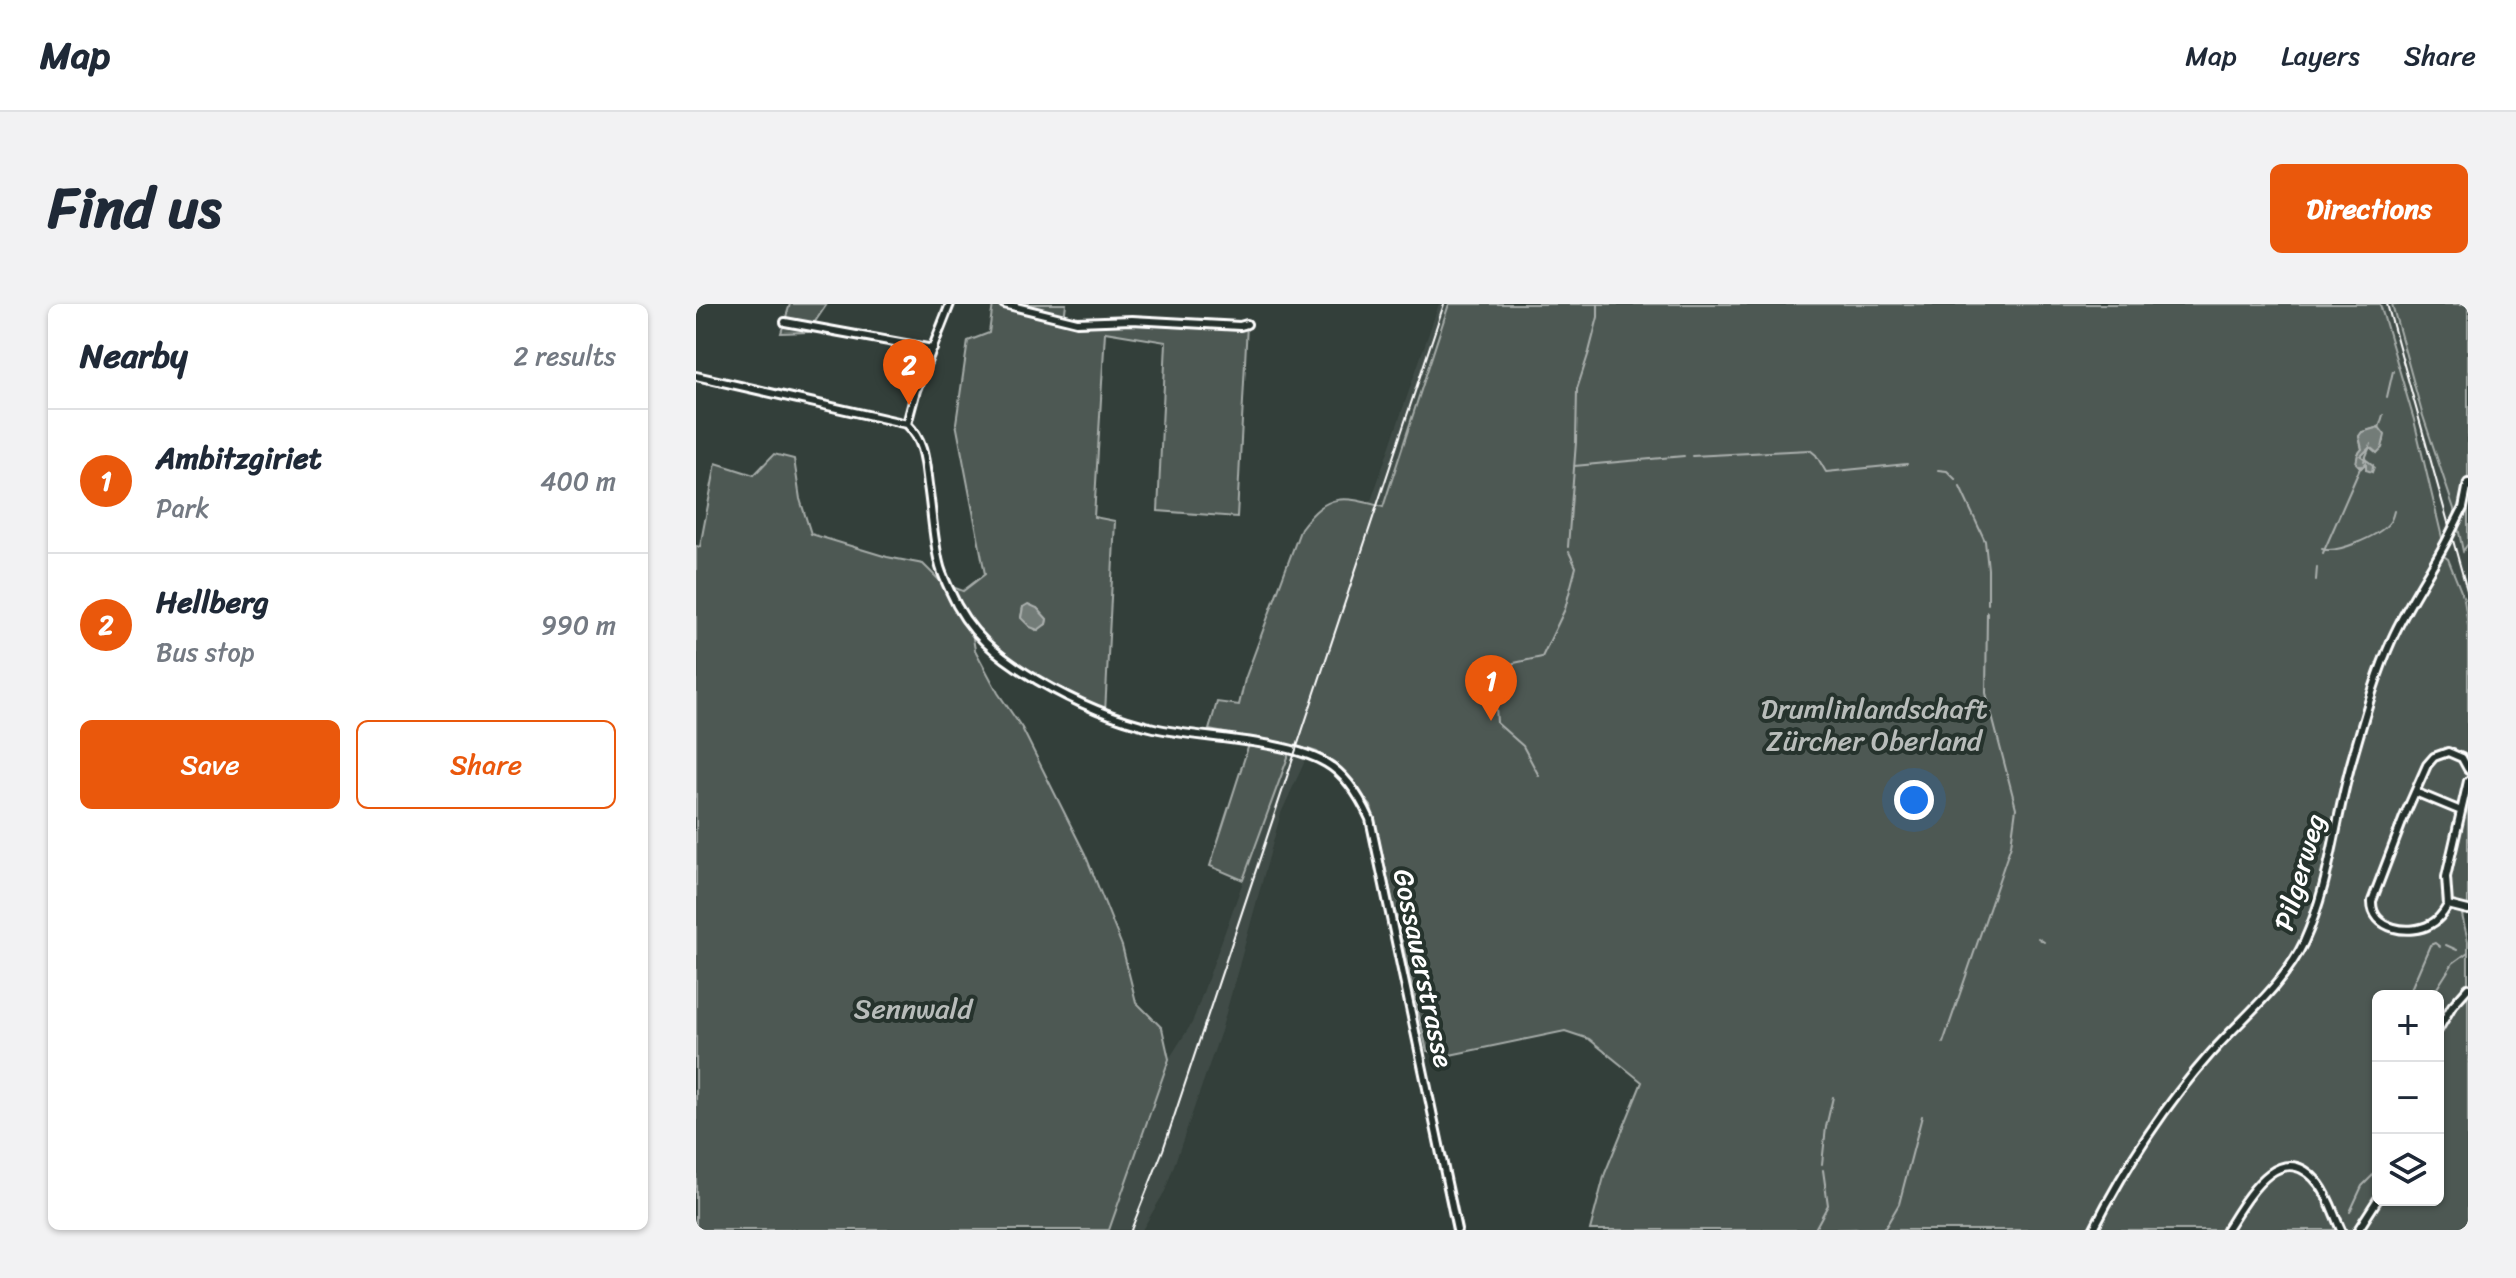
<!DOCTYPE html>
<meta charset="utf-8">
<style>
body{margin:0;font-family:Sriracha,sans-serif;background:#f2f2f3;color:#1f2937}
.controls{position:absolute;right:24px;bottom:24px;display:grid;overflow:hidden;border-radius:12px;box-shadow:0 2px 6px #0004}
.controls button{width:72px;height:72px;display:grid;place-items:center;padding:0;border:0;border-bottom:2px solid #e0e1e3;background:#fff;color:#1f2937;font:40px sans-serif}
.you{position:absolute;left:1218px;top:496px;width:28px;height:28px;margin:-20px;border:6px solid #fff;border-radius:50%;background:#1a73e8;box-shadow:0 0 0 12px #1a73e833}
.badge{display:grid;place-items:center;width:52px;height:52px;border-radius:50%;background:#ea580c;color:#fff;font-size:26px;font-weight:700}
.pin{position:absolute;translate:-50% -66px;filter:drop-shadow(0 2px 4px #0008)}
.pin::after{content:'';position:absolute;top:42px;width:28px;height:24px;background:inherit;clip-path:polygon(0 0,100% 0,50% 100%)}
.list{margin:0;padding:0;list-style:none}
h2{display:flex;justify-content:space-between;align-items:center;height:104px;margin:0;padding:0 32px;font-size:34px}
h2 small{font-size:26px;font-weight:400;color:#747a83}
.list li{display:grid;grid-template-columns:52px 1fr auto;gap:24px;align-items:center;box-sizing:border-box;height:144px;padding:0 32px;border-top:2px solid #e0e1e3}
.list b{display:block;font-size:30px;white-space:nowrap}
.list p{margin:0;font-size:26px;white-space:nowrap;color:#747a83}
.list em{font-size:26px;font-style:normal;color:#747a83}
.actions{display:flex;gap:16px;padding:24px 32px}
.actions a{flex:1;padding:18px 0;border:2px solid #ea580c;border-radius:12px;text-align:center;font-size:28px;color:#ea580c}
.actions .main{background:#ea580c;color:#fff}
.icon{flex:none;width:44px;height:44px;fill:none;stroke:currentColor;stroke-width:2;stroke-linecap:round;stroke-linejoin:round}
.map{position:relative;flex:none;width:1772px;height:926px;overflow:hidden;border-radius:12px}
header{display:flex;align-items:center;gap:48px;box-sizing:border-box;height:112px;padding:0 40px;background:#fff;border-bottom:2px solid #e0e1e3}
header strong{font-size:38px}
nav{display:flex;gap:44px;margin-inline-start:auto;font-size:28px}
.intro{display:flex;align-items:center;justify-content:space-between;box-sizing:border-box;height:192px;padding:0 48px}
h1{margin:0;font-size:56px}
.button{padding:20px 36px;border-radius:12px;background:#ea580c;color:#fff;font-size:28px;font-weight:700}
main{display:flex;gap:48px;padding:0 48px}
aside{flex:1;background:#fff;border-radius:12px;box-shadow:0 2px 6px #0004}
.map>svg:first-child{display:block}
.built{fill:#404c47}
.green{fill:#4d5853;stroke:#a6aca9;stroke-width:2;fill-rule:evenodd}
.water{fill:#737b78;stroke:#abb0ae;stroke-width:2}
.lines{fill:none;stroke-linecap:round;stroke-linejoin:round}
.stream{stroke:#abb0ae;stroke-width:2}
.minor-casing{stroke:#fff;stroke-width:12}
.minor{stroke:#26332d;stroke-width:6}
.rail{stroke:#fff;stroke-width:2}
.minor-bridge-casing{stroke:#fff;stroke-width:12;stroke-linecap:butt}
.minor-bridge{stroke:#26332d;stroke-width:6}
.labels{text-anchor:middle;stroke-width:8;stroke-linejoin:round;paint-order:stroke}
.park-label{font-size:28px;fill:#b8bcba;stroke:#26332d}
.street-label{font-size:28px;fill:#fff;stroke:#26332d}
</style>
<header>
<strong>Map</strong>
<nav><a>Map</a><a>Layers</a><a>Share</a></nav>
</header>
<div class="intro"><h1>Find us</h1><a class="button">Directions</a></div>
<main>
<aside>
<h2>Nearby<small>2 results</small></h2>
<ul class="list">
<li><span class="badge">1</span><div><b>Ambitzgiriet</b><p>Park</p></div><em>400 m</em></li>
<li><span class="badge">2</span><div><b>Hellberg</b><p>Bus stop</p></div><em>990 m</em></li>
</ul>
<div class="actions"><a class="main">Save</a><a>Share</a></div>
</aside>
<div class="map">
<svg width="1772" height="926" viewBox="0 0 1772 926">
<rect width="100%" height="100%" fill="#333f3a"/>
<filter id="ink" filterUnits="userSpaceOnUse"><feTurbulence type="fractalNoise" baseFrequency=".0125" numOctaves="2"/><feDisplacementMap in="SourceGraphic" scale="16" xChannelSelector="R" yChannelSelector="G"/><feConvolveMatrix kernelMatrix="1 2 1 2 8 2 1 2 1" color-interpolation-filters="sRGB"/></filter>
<g filter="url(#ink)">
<path class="built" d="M743 0H753L683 214 687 230 607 449 608 459 585 509 525 727 469 887 446 926H413L473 755 496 719 592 453 590 443Z
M1684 0H1696L1758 205 1767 246 1772 240V322L1768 295 1752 255 1746 251 1748 242 1718 116Z"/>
<path class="green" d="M94 0H131L112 28 85 29Z
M297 0H370L368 15 551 20 541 213 462 207 470 38 409 28 398 213 419 217 409 409 341 376 276 328 279 346 302 389 326 424 389 550 426 642 440 698 466 724 473 755 413 926H0V242L4 243 20 159 58 171 78 150 98 155 104 195 115 230 191 253 227 260 246 279 267 287 289 270 260 119 272 37 293 29ZM327 303 341 304 351 315 350 320 340 326 325 313Z
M753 0H1684L1718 116 1748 242 1746 251 1752 255 1768 295 1772 322V609L1766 611 1772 637V926H894L909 869 946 778 893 735 869 727 754 751 731 747 675 502 645 467 621 448 611 445 607 449 608 444 591 441 592 453 547 576 514 562 555 434 513 426 521 398 543 401 549 375 605 224C632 188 647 192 687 203ZM1683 123 1688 137 1681 149 1674 143 1665 152 1678 163 1676 168 1670 165V159L1665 164 1661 159 1662 150 1666 145 1663 133 1666 128ZM1682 692H1742V896H1682Z
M1696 0H1772V240L1767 247 1758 205 1726 109Z"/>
<path class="water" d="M1683 123 1689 131 1686 144 1681 149 1674 143 1665 152 1677 161 1676 168 1670 166V159L1665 164 1660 159 1662 150 1666 145 1663 132 1666 128Z
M332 300 341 304 351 315 350 320 342 326 334 323 325 314 327 303Z"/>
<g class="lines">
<path class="stream" d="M1691 93 1697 67
M1683 124 1687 111
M996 152 1114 146 1120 151 1130 168 1211 160
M1668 157 1675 140
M878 162 988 152
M1242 166 1251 167 1260 176
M1264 183 1289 237 1292 265V300
M872 243 880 138 881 85 893 48 902 13V0
M1626 245C1640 250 1683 232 1693 219 1696 216 1697 211 1698 207
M1627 249 1665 162
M1620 276 1621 263
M843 472 827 442 801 419 799 384 802 369 806 364 818 359 846 353 869 305 880 263 873 248
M1342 634 1348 638
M1750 641 1761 646
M1712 692 1734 641 1739 639 1744 643
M1736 692 1757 659 1772 648
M1247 739 1315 541 1320 504 1290 389 1291 308
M1126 860 1130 823 1137 793
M1654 908 1666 882 1682 866
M1119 925 1132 901 1127 866
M1118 926 1189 924 1203 900 1226 812"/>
<g class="minor-casing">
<path id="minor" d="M308 0 381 18 436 16 544 22 551 20
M89 18 237 45
M0 72 211 120C229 138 229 158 232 181 236 207 237 234 243 259 245 269 250 278 254 287 272 329 302 353 341 376 377 397 417 415 458 424 507 435 589 435 630 459 651 471 664 493 674 515L761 926
M211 120 220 86 254 0
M1758 222 1767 204 1772 179
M1772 465 1766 454 1752 448 1738 453 1731 461 1708 513 1676 597C1675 626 1715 632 1735 620 1743 616 1748 608 1752 601L1750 573 1772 477
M1719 488 1765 507
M1752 601 1772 606
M1742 726 1756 702 1772 684
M1397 926C1429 863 1468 802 1515 749 1546 714 1587 682 1608 638 1634 581 1639 515 1656 456 1668 415 1679 373 1696 335 1711 301 1735 267 1752 234
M1530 926C1549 897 1584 830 1623 880 1633 893 1638 911 1645 926
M1662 926 1682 895"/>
</g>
<use href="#minor" class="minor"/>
<path class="rail" d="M1691 0 1772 290
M435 926 467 846 748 0"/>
<g class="minor-bridge-casing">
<path id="minor-bridge" d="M1752 234 1758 222"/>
</g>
<use href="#minor-bridge" class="minor-bridge"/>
</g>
</g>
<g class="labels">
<g class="park-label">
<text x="1178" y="414">Drumlinlandschaft<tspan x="1178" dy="32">Zürcher Oberland</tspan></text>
<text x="217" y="714">Sennwald</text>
</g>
<g class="street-label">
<text transform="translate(1603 568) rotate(-74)" y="10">Pilgerweg</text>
<text transform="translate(728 664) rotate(78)" y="10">Gossauerstrasse</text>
</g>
</g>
</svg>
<div class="controls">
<button>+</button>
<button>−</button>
<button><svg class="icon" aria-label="layers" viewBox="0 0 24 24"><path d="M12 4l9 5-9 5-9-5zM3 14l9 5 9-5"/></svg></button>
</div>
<div class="you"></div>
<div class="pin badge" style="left:795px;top:417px">1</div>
<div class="pin badge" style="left:213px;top:101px">2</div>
</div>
</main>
